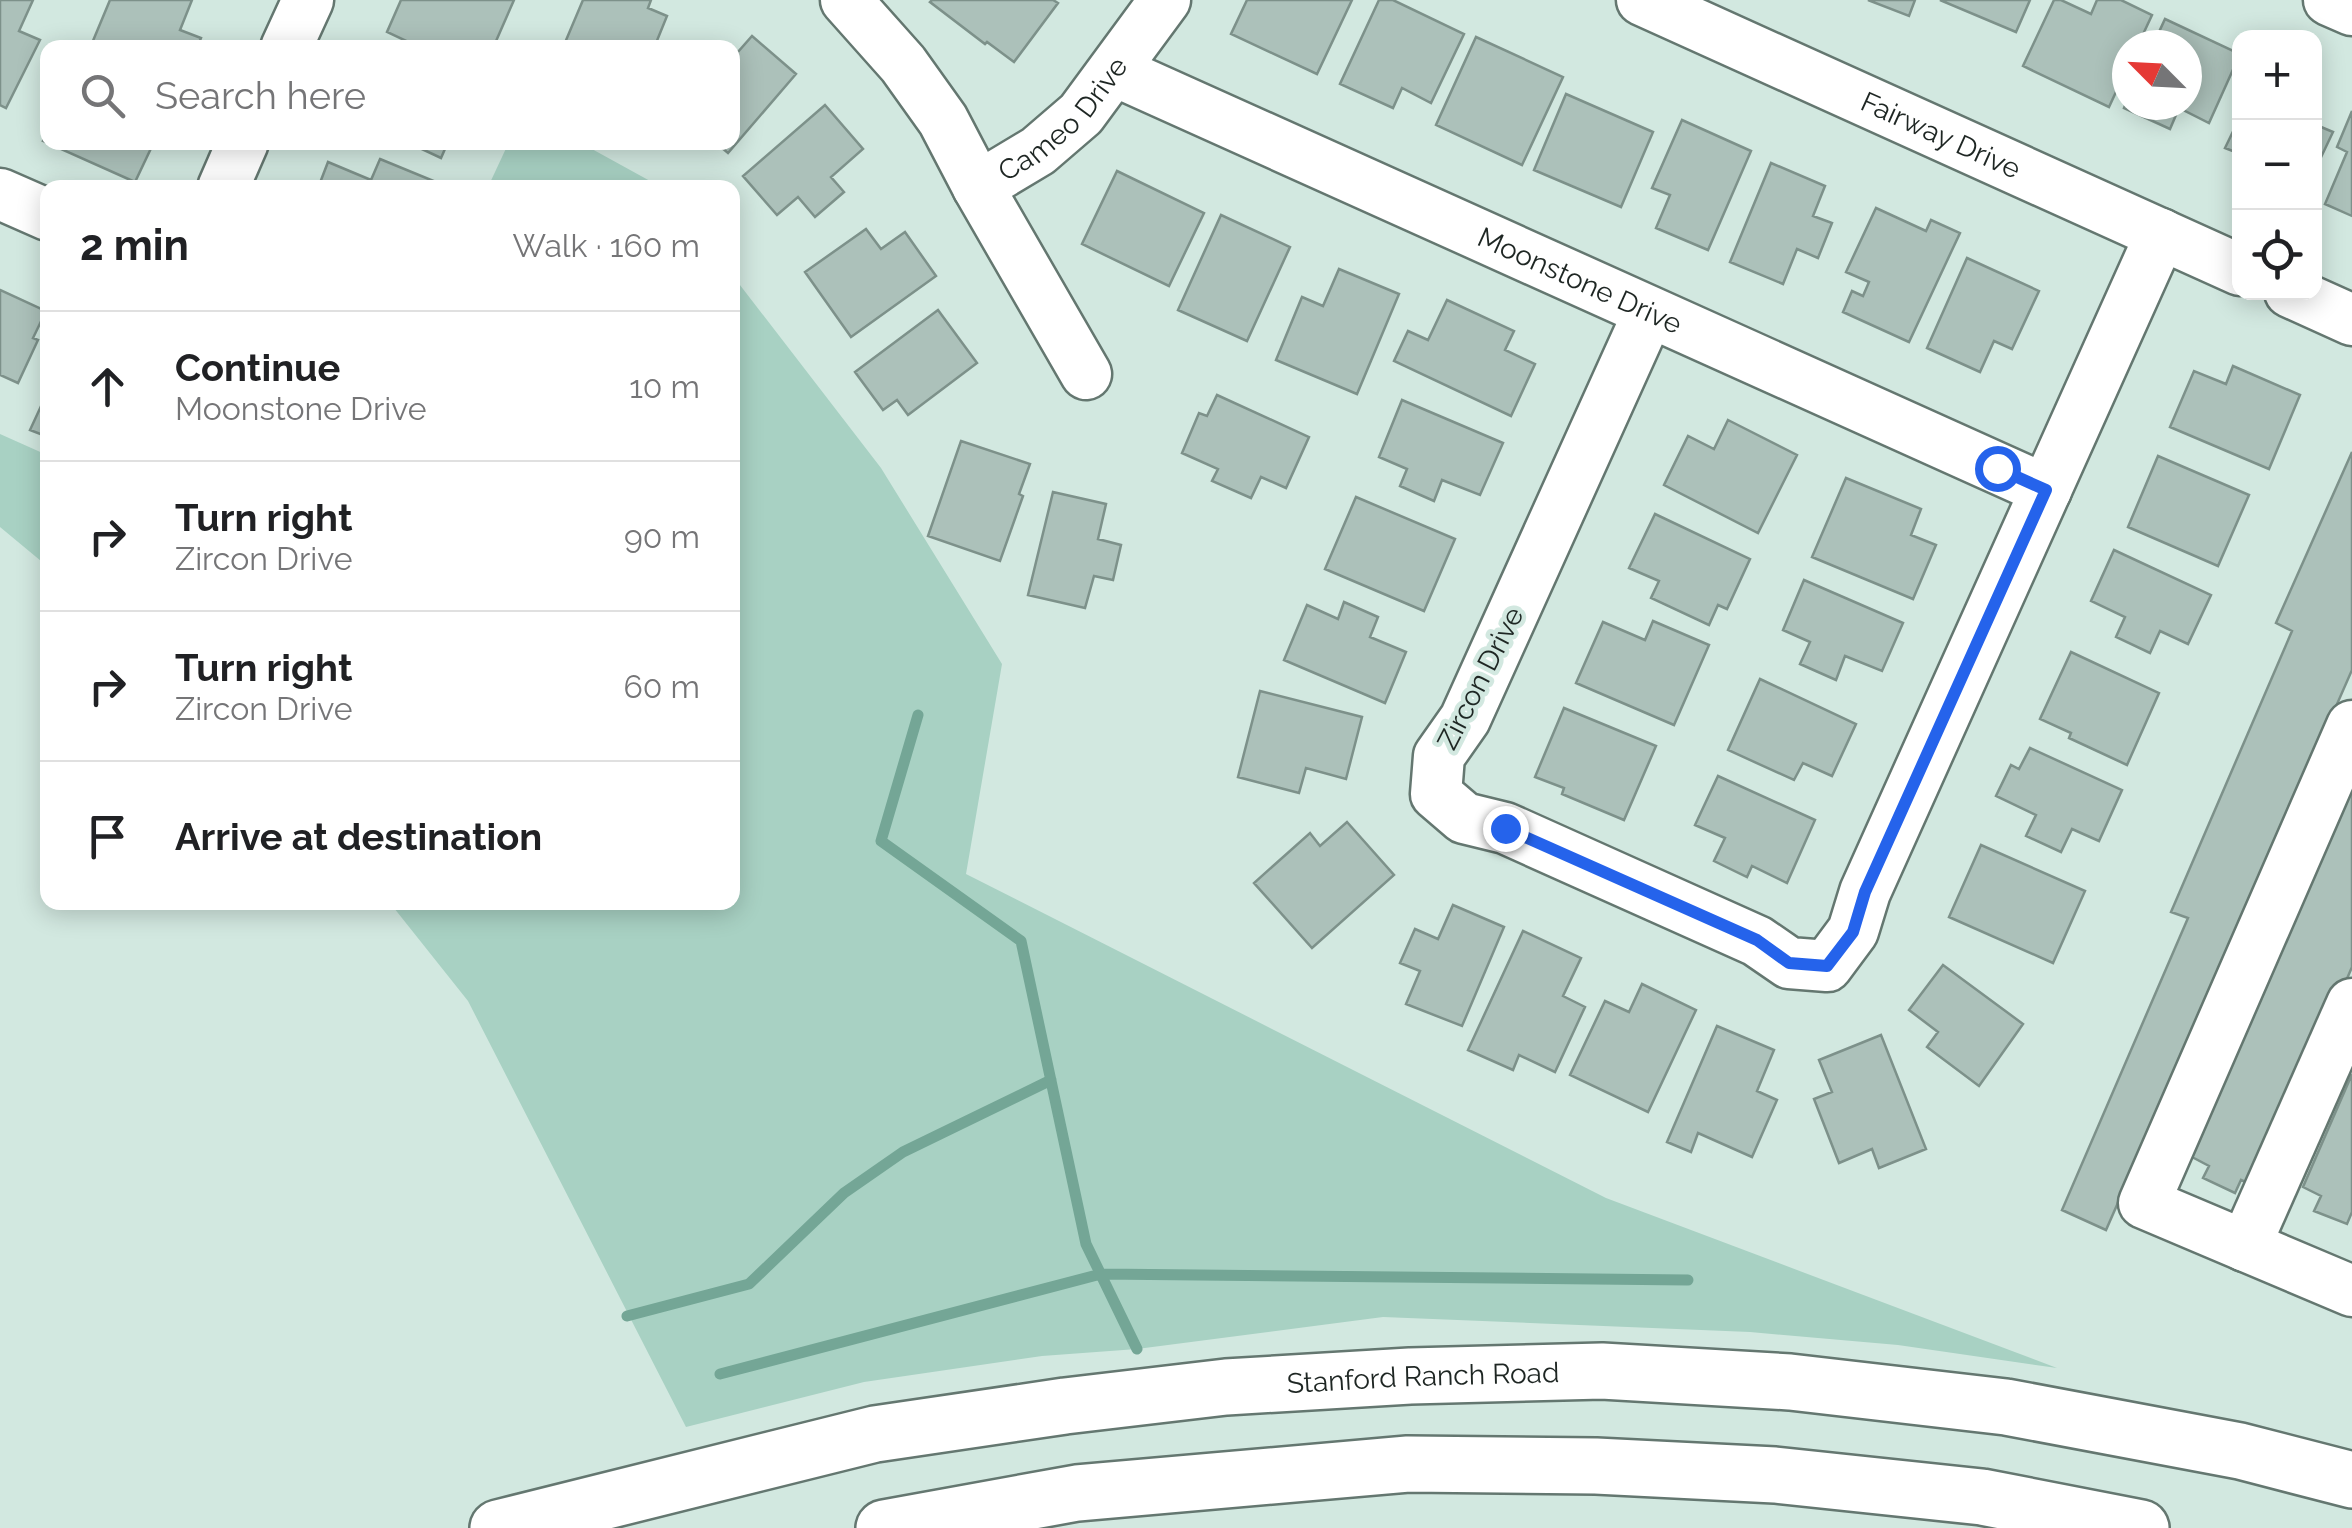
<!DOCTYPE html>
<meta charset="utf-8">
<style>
body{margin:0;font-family:Raleway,sans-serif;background:#f6f6f6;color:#202124}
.controls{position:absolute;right:30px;top:30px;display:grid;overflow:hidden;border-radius:20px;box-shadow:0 5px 25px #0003}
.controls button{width:90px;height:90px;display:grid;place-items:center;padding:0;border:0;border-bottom:2px solid #e0e0e0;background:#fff;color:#202124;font:50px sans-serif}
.compass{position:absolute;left:2112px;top:30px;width:90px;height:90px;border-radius:50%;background:#fff;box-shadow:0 5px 25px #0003;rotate:294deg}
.stop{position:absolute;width:30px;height:30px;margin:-22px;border:8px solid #2563eb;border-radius:50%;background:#fff}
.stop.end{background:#2563eb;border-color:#fff;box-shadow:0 2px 10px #0008}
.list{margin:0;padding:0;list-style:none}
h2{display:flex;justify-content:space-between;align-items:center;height:130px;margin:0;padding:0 40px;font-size:42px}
h2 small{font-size:32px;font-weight:400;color:#757577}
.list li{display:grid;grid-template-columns:65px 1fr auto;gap:30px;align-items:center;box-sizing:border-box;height:150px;padding:0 40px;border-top:2px solid #e0e0e0}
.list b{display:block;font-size:38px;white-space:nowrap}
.list p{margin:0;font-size:32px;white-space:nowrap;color:#757577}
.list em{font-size:32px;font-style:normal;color:#757577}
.icon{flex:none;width:55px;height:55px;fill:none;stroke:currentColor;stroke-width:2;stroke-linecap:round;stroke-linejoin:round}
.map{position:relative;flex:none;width:2352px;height:1528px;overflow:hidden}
.search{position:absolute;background:#fff;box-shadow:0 5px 25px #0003;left:40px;top:40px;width:700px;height:110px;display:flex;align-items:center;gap:25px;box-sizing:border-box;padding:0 35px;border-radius:20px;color:#757577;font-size:38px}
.panel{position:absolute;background:#fff;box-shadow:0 5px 25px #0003;left:40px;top:180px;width:700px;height:730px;border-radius:20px}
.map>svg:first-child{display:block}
.green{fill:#a8d1c3}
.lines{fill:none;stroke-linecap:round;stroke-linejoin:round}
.stream{stroke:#74a696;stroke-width:11}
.building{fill:#acc1ba;stroke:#7d918a;stroke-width:2.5}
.minor-casing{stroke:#647770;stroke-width:55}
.major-casing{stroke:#647770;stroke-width:60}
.minor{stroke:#fff;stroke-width:50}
.major{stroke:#fff;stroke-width:55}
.route{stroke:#2563eb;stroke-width:12}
.labels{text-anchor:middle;stroke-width:9;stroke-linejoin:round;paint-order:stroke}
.street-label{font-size:28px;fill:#1e2623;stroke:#d2e8e0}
</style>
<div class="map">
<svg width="2352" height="1528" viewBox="0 0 2352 1528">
<rect width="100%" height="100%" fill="#d2e8e0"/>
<path class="green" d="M509 142 581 143 661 187H488Z
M733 276 881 468 1002 664 966 874 1606 1198 2057 1368 1898 1345 1750 1332 1383 1317 1137 1349 1042 1356 864 1382 686 1427 468 1001 390 903 732 902Z
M0 434 47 455V566L0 527Z"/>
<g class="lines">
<path class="stream" d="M918 715 881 841 1021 941 1086 1244 1137 1349
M627 1316 749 1284 844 1193 903 1152 1051 1080
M720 1374 1101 1274 1688 1280"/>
</g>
<path class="building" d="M0 0H33L19 31 40 40 6 108 0 105Z
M110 0H192L180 30 201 38 197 48H90Z
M401 0H514L493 48H421L387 32Z
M583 0H651L648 8 667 16 654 48H572L564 45Z
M932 0H1053L1058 3 1014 62 987 42 985 44 930 2Z
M1247 0H1352L1317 74 1231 34Z
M1379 0H1393L1464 34 1431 103 1402 88 1393 108 1340 84Z
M1868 0H1915L1909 16Z
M1940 0H2030L2016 32Z
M2054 0H2061L2091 14 2097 0H2121L2152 15 2138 45H2127V68L2109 107 2023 66Z
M2165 19 2240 54 2209 123 2179 108 2170 129 2124 108 2127 100V105H2187V45H2153Z
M752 36 796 74 728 153 715 142H732V49L737 53Z
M1476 37 1563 77 1522 165 1436 125Z
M1566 94 1653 132 1621 207 1534 170Z
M825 105 863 149 831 177 844 192 815 217 798 197 777 215 743 176Z
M2352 111V216L2325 204 2347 152 2337 147Z
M2240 117V154L2225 148Z
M1682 120 1751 151 1708 250 1656 228 1670 195 1652 188Z
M2314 124 2333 132 2314 172Z
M48 132V142H154L135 182 43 141Z
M407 142H448L441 158Z
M380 159 436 182 434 188H318L328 162 371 180Z
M1771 163 1825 186 1813 216 1832 223 1818 258 1797 249 1783 284 1730 262Z
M1117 171 1204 213 1169 286 1082 244Z
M1876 208 1926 231 1931 220 1960 233 1909 342 1843 312 1852 291 1863 296 1869 282 1846 272Z
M1221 215 1290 247 1247 341 1178 310Z
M866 229 881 249 905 232 936 276 851 337 805 272Z
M1967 258 2039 291 2012 349 1994 341 1980 372 1927 348Z
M1339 269 1399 294 1357 394 1276 360 1302 297 1323 306Z
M0 290 46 311 33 338 38 340 18 383 0 375Z
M1447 300 1514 331 1505 350 1535 364 1511 416 1394 361 1408 331 1428 340Z
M938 310 977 363 908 415 897 400 883 410 855 372Z
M2233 366 2300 395 2269 469 2170 427 2194 371 2226 384Z
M48 391V437L30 430Z
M1217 395 1309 437 1286 488 1261 477 1251 498 1212 481 1218 469 1182 453 1199 413 1207 416Z
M1402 400 1503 443 1480 495 1442 480 1434 501 1400 486 1407 469 1379 457Z
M1728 420 1797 455 1758 533 1664 485 1688 436 1714 449Z
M961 441 1030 464 1019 494 1023 496 1000 561 928 536Z
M2352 452V670L2106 1230 2062 1210 2188 918 2171 912 2292 631 2276 623Z
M2158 456 2249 495 2218 566 2128 527Z
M1846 478 1921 509 1911 535 1936 545 1913 599 1812 557Z
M1053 492 1106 504 1098 539 1121 545 1113 580 1094 576 1085 608 1028 595Z
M1356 497 1455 539 1424 611 1325 569Z
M1655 514 1750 559 1727 609 1718 605 1709 625 1651 598 1659 581 1629 568Z
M2114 550 2211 595 2188 644 2160 631 2150 653 2116 637 2125 617 2091 601Z
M1804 580 1903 623 1882 671 1845 656 1836 680 1800 664 1810 642 1783 630Z
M1344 602 1378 617 1370 637 1406 652 1385 703 1284 660 1307 605 1338 619Z
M1653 621 1709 645 1674 725 1576 683 1603 622 1645 640Z
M2071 652 2159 693 2127 765 2069 738 2071 733 2040 719Z
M1760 679 1856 724 1832 776 1803 763 1794 780 1728 750Z
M1260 691 1362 717 1346 779 1306 768 1299 793 1238 777Z
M1564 708 1656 746 1624 820 1562 794 1564 788 1535 777Z
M2030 748 2122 790 2099 841 2072 829 2061 852 2026 836 2036 815 1996 796 2011 765 2019 769Z
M1718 776 1815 820 1787 883 1752 866 1747 877 1714 861 1725 838 1695 825Z
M2352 786V967L2257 1187 2241 1180 2235 1193 2203 1178 2209 1166 2192 1157Z
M1347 822 1394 875 1312 948 1254 883 1310 833 1320 846Z
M1981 845 2085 891 2053 963 1949 917Z
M1453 905 1504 927 1462 1026 1406 1004 1420 971 1400 963 1415 929 1438 939Z
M1523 931 1581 958 1563 996 1585 1007 1555 1072 1519 1055 1513 1070 1468 1050Z
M1943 965 2023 1024 1979 1086 1927 1047 1938 1032 1909 1010Z
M1642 984 1696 1010 1648 1112 1570 1075 1605 1001 1629 1012Z
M1717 1026 1774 1050 1757 1091 1777 1100 1752 1157 1698 1133 1691 1152 1667 1142Z
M1881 1035 1926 1149 1879 1168 1872 1149 1839 1163 1814 1099 1832 1092 1819 1060Z
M2352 1074V1212L2347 1224 2314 1211 2321 1196 2303 1187Z"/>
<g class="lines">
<g class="minor-casing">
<g id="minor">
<path d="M846 0 903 64 943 120 978 187 1086 374"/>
<path id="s1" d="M1642 0 2240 270"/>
<path d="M2329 0 2352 10"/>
<path d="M286 48 308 0"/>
<path id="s2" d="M1115 71 2046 490"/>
<path id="s3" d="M978 187 1038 151 1081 114 1165 0"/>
<path d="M223 188 243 142"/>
<path d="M0 194 48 215"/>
<path d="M2290 292 2352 320"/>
<path d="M1649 312 1465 719 1439 756 1436 794 1464 818 1505 828 1757 941 1789 963 1827 966 1853 931 1865 892 2161 234"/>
<path d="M2352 726 2144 1203 2352 1291"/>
<path d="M2245 1246 2352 1004"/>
</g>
</g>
<g class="major-casing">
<g id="major">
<path id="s4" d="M498 1528 875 1434 1065 1406 1226 1387 1410 1376 1602 1371 1790 1382 2006 1407 2240 1451 2352 1480"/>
<path d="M884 1528 1077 1493 1408 1464 1596 1466 1775 1475 1982 1497 2141 1528"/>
</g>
</g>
<use href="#minor" class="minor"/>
<use href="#major" class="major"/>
</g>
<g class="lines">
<path class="route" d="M1505 828 1757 940 1789 963 1827 966 1853 932 1865 892 2046 490 1997 468"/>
</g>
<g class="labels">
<g class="street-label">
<text dy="10" stroke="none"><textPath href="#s3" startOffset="110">Cameo Drive</textPath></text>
<text dy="10" stroke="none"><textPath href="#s1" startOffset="328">Fairway Drive</textPath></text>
<text dy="10" stroke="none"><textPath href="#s2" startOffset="510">Moonstone Drive</textPath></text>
<text transform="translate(1480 678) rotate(-63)" y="10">Zircon Drive</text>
<text dy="10" stroke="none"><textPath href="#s4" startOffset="940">Stanford Ranch Road</textPath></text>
</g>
</g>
</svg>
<div class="controls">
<button>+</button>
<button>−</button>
<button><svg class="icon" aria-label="locate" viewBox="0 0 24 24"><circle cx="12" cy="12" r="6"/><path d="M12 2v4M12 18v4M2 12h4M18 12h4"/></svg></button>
</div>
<svg class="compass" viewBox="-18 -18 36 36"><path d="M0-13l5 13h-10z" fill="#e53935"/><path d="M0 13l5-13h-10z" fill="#757577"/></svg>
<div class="stop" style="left:1997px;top:468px"></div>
<div class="stop end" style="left:1505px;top:828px"></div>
<div class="search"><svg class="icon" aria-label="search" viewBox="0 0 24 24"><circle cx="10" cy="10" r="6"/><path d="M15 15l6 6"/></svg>Search here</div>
<section class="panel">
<h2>2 min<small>Walk · 160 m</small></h2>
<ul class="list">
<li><svg class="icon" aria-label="ahead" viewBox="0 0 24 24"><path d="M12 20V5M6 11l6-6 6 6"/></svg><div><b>Continue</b><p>Moonstone Drive</p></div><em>10 m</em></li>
<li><svg class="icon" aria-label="right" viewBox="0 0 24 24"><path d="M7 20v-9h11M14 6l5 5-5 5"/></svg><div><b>Turn right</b><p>Zircon Drive</p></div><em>90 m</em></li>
<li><svg class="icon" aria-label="right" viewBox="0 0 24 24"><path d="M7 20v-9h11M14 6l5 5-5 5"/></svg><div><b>Turn right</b><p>Zircon Drive</p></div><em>60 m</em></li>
<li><svg class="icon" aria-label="arrive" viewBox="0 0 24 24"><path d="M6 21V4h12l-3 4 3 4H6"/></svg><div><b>Arrive at destination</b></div></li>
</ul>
</section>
</div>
